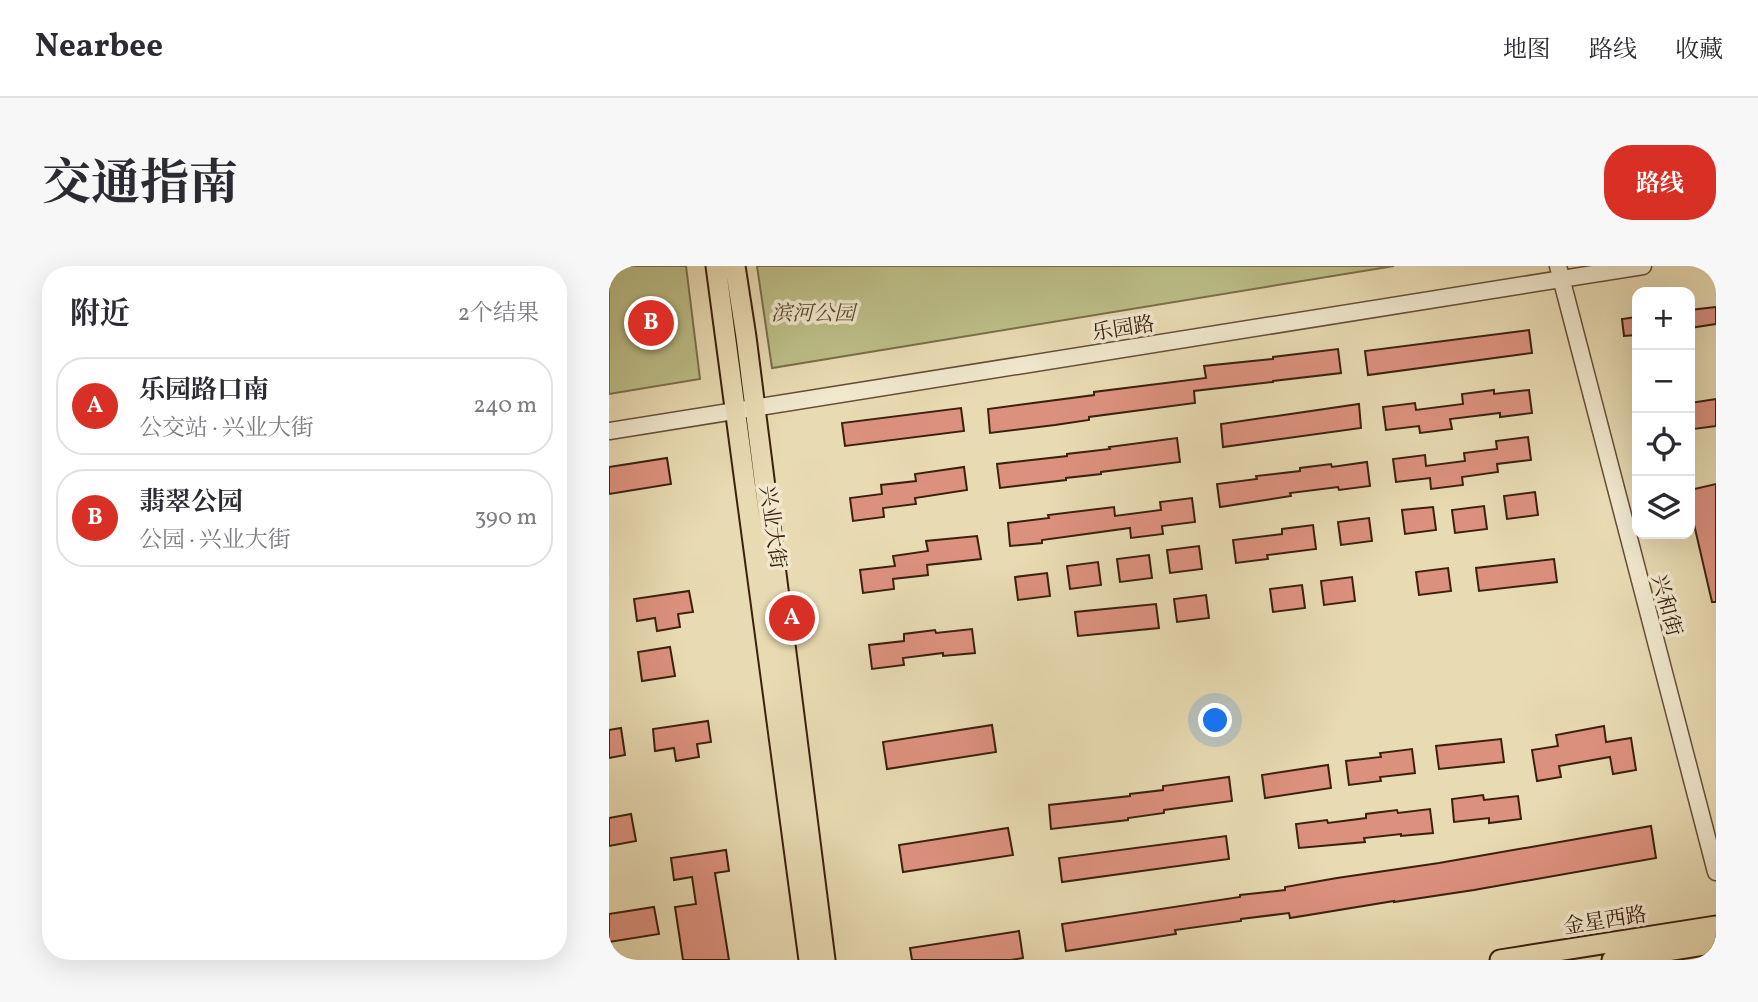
<!DOCTYPE html>
<html lang="zh">
<meta charset="utf-8">
<style>
body{margin:0;font-family:Vollkorn,"Noto Serif SC",serif;background:#f7f7f7;color:#2b2b33}
.controls{position:absolute;right:21px;top:21px;display:grid;overflow:hidden;border-radius:14px;box-shadow:0 7px 28px #0002}
.controls button{width:63px;height:63px;display:grid;place-items:center;padding:0;border:0;border-bottom:2px solid #e1e1e2;background:#fff;color:#2b2b33;font:35px sans-serif}
.you{position:absolute;left:607px;top:455px;width:24px;height:24px;margin:-18px;border:5px solid #fff;border-radius:50%;background:#1a73e8;box-shadow:0 0 0 10px #1a73e833}
.badge{display:grid;place-items:center;width:46px;height:46px;border-radius:50%;background:#d93025;color:#fff;font-size:23px;font-weight:700}
.pin{position:absolute;translate:-50% -50%;border:4px solid #fff;box-shadow:0 2px 7px #0006}
.list{margin:0;padding:0;list-style:none}
h2{display:flex;justify-content:space-between;align-items:center;height:91px;margin:0;padding:0 28px;font-size:30px}
h2 small{font-size:23px;font-weight:400;color:#7c7c81}
.list li{display:grid;grid-template-columns:46px 1fr auto;gap:21px;align-items:center;box-sizing:border-box;height:98px;margin:0 14px 14px;padding:0 14px;border:2px solid #e1e1e2;border-radius:28px}
.list b{display:block;font-size:26px;white-space:nowrap}
.list p{margin:0;font-size:23px;white-space:nowrap;color:#7c7c81}
.list em{font-size:23px;font-style:normal;color:#7c7c81}
.icon{flex:none;width:38px;height:38px;fill:none;stroke:currentColor;stroke-width:2;stroke-linecap:round;stroke-linejoin:round}
.map{position:relative;flex:none;width:1107px;height:694px;overflow:hidden;border-radius:28px}
header{display:flex;align-items:center;gap:42px;box-sizing:border-box;height:98px;padding:0 35px;background:#fff;border-bottom:2px solid #e1e1e2}
header strong{font-size:33px}
nav{display:flex;gap:38px;margin-inline-start:auto;font-size:24px}
.intro{display:flex;align-items:center;justify-content:space-between;box-sizing:border-box;height:168px;padding:0 42px}
h1{margin:0;font-size:49px}
.button{padding:18px 32px;border-radius:28px;background:#d93025;color:#fff;font-size:24px;font-weight:700}
main{display:flex;gap:42px;padding:0 42px}
aside{flex:1;background:#fff;border-radius:28px;box-shadow:0 7px 28px #0002}
.map>svg:first-child{display:block}
.green{fill:#bcbe88;stroke:#7c6f4c;stroke-width:2}
.building{fill:#dc917e;stroke:#3c200f;stroke-width:2}
.lines{fill:none;stroke-linecap:round;stroke-linejoin:round}
.minor-casing{stroke:#674e38;stroke-width:19}
.major-casing{stroke:#3c200f;stroke-width:23}
.minor{stroke:#f0e7cd;stroke-width:16}
.major{stroke:#e8dab2;stroke-width:19}
.labels{text-anchor:middle;stroke-width:7;stroke-linejoin:round;paint-order:stroke}
.park-label{font-size:21px;font-style:italic;fill:#5c482d;stroke:#f0e7cd}
.street-label{font-size:21px;fill:#3c200f;stroke:#f0e7cd}
</style>
<header>
<strong>Nearbee</strong>
<nav><a>地图</a><a>路线</a><a>收藏</a></nav>
</header>
<div class="intro"><h1>交通指南</h1><a class="button">路线</a></div>
<main>
<aside>
<h2>附近<small>2个结果</small></h2>
<ul class="list">
<li><span class="badge">A</span><div><b>乐园路口南</b><p>公交站 · 兴业大街</p></div><em>240 m</em></li>
<li><span class="badge">B</span><div><b>翡翠公园</b><p>公园 · 兴业大街</p></div><em>390 m</em></li>
</ul>
</aside>
<div class="map">
<svg width="1107" height="694" viewBox="0 0 1107 694">
<rect width="100%" height="100%" fill="#e8dab2"/>
<filter id="stains"><feTurbulence type="fractalNoise" baseFrequency=".00286" numOctaves="4"/><feColorMatrix values="0 0 0 0 .2 0 0 0 0 .09 0 0 0 0 .02 0 0 0 .5 -.17"/></filter>
<radialGradient id="worn" r=".72"><stop offset=".6" stop-color="#630" stop-opacity="0"/><stop offset="1" stop-color="#630" stop-opacity=".3"/></radialGradient>
<path class="green" d="M0 0H77L91 113 0 128Z
M148 0H785L163 102Z"/>
<path class="building" d="M1107 41V58L1081 62V44Z
M1028 51V69L1015 70 1013 53Z
M920 64 923 87 759 109 756 85Z
M729 83 732 107 664 115V116L585 125 586 137 480 151V154L446 159 381 167 379 143 485 129V126L597 112 595 100 664 93V91Z
M885 124V128L920 124 923 147 891 151V147L841 153 843 163 811 167 810 160 777 164 774 141 806 137 807 144 854 138 853 128Z
M1107 133V160L1085 163 1081 137Z
M750 138 752 162 614 181 612 158Z
M352 142 355 165 236 180 233 157Z
M919 171 922 194 888 198 889 206 853 211 854 219 822 223 821 212 787 216 784 193 816 189 817 200 856 195 855 187 888 183 887 175Z
M568 172 571 196 492 206V208L457 212V214L391 222 388 198 458 190V188L501 183 500 181Z
M58 192 62 218 0 228V201Z
M758 196 761 220 730 224 729 221 681 227 682 230 611 241 608 218 648 213 647 210 691 205V202L722 198 723 201Z
M355 201 358 224 306 232 307 238 274 242 275 251 244 255 241 232 273 228 272 219 307 215 306 208Z
M1107 218V336H1103L1081 241V224Z
M926 226 929 249 898 253 895 230Z
M583 232 586 256 553 260 554 268 522 272 521 262 433 274V277L401 280 399 257 440 252 439 249 505 241 506 250 552 244 551 236Z
M875 240 878 263 846 267 843 244Z
M824 241 827 264 796 268 793 244Z
M760 252 763 275 732 279 729 256Z
M704 259 707 283 658 289 659 293 627 297 624 274 673 268V263Z
M368 270 372 293 318 299 319 309 284 313 285 323 254 327 251 304 286 300 284 290 319 285 317 275Z
M590 280 593 303 561 307 558 284Z
M540 289 543 312 511 316 508 293Z
M945 293 948 316 870 325 867 302Z
M489 296 492 319 461 323 458 300Z
M839 302 842 325 810 329 807 306Z
M438 307 441 330 409 334 406 311Z
M743 311 746 335 715 339 712 315Z
M693 319 696 342 664 346 661 323Z
M80 325 84 346 69 348 71 361 48 365 46 352 28 355 25 333Z
M597 329 600 352 568 356 565 333Z
M547 338 550 362 469 370 466 346Z
M363 363 366 387 334 390V387L294 392 295 399 263 403 260 379 295 375V368L326 364 327 367Z
M61 381 66 410 33 415 29 386Z
M99 455 102 476 88 478 90 491 67 495 65 482 46 485 44 463Z
M383 459 387 486 278 503 274 476Z
M995 460 997 476 1022 472 1027 504 1004 508 1001 491 950 500 952 511 928 515 923 484 949 480 947 469Z
M12 462 16 489 0 492V464Z
M892 473 895 496 830 503 827 480Z
M803 483 806 507 771 511 772 515 740 519 737 495 772 491 771 487Z
M719 499 722 522 656 532 653 509Z
M620 511 623 535 555 544V547L519 552V554L442 563 440 539 521 530V528L554 524V520Z
M874 529 875 534 909 530 912 553 880 557V552L845 556 843 533Z
M821 543 824 567 792 570V568L755 572 756 576 690 582 687 558 718 554 719 557 757 552V548L788 544 789 547Z
M22 548 27 575 0 580V552Z
M1042 560 1047 592 865 624 785 636V635L681 652 680 647 632 653V655L566 664 567 668 457 685 453 658 631 631V629L676 624V621L728 612 830 597Z
M399 562 404 589 294 606 290 579Z
M617 570 620 593 453 616 450 592Z
M117 584 120 605 106 607 120 694H74L66 641 87 638 83 611 65 614 62 592Z
M45 641 50 668 0 676V648Z
M410 665 414 692 402 694H303L301 682Z"/>
<g class="lines">
<g class="minor-casing">
<path id="minor" d="M949 0 1107 606
M0 165 1034 0"/>
</g>
<g class="major-casing">
<path id="major" d="M107 0 200 694
M126 0 137 71 216 694
M891 694 1107 660
M1003 694 1107 677"/>
</g>
<use href="#minor" class="minor"/>
<use href="#major" class="major"/>
</g>
<g class="labels">
<g class="park-label">
<text x="204" y="54">滨河公园</text>
</g>
<g class="street-label">
<text transform="translate(514 62) rotate(-9)" y="7">乐园路</text>
<text transform="translate(164 261) rotate(82)" y="7">兴业大街</text>
<text transform="translate(1058 339) rotate(75)" y="7">兴和街</text>
<text transform="translate(996 654) rotate(-9)" y="7">金星西路</text>
</g>
</g>
<rect width="100%" height="100%" filter="url(#stains)"/>
<rect width="100%" height="100%" fill="url(#worn)"/>
</svg>
<div class="controls">
<button>+</button>
<button>−</button>
<button><svg class="icon" aria-label="locate" viewBox="0 0 24 24"><circle cx="12" cy="12" r="6"/><path d="M12 2v4M12 18v4M2 12h4M18 12h4"/></svg></button>
<button><svg class="icon" aria-label="layers" viewBox="0 0 24 24"><path d="M12 4l9 5-9 5-9-5zM3 14l9 5 9-5"/></svg></button>
</div>
<div class="you"></div>
<div class="pin badge" style="left:183px;top:352px">A</div>
<div class="pin badge" style="left:42px;top:57px">B</div>
</div>
</main>
